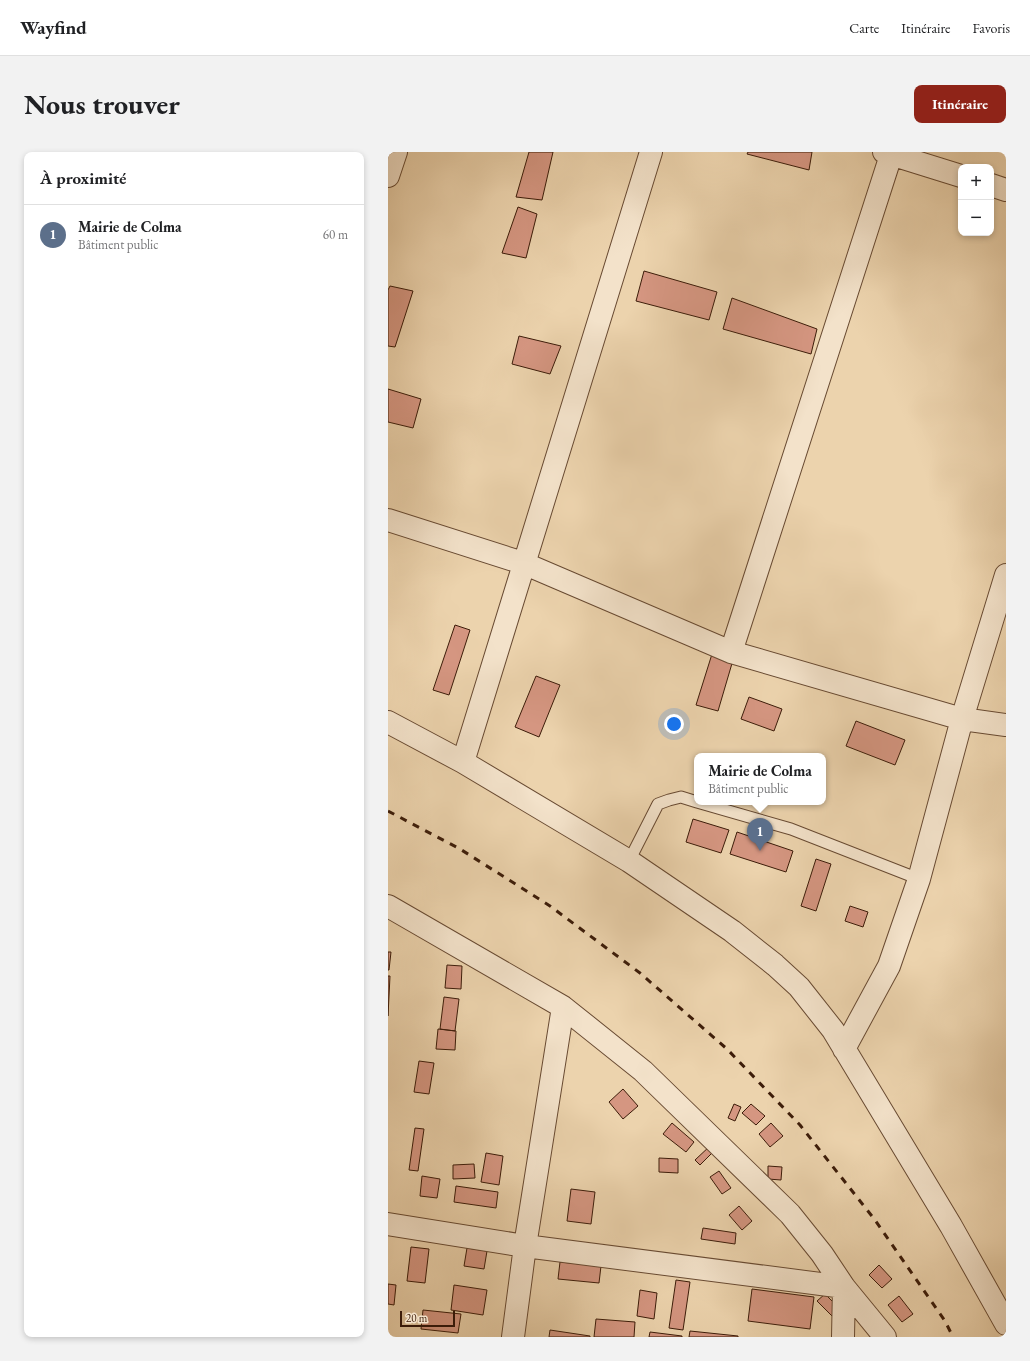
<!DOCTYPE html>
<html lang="fr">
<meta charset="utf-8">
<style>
body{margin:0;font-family:"EB Garamond",serif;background:#f2f2f2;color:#202124}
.controls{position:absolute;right:12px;top:12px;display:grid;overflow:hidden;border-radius:8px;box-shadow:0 2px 6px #0003}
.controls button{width:36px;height:36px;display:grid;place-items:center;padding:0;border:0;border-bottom:1px solid #e0e0e0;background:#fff;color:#202124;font:20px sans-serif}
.scale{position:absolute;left:12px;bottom:10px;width:55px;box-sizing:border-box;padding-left:4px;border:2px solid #3c1c09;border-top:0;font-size:11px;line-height:14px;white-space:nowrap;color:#3c1c09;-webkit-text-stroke:3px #f3e2ca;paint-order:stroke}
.you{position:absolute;left:286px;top:572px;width:14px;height:14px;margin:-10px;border:3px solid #fff;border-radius:50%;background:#1a73e8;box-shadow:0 0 0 6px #1a73e833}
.badge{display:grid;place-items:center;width:26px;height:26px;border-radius:50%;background:#8f2418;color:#fff;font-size:13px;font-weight:700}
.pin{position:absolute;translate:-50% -33px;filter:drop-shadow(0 1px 2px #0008)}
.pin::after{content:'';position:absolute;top:21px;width:14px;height:12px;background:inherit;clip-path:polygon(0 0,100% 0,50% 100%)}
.popup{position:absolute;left:306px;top:601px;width:132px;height:52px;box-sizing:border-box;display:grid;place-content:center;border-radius:8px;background:#fff;filter:drop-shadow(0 1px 3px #0005);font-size:13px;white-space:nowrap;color:#757577}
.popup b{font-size:15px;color:#202124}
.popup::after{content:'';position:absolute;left:50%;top:100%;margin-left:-8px;border:8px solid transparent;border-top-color:#fff}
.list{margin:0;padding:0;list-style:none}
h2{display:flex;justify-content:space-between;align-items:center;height:52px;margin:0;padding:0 16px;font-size:17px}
h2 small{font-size:13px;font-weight:400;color:#757577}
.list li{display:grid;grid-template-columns:26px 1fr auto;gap:12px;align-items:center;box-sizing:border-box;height:60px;padding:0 16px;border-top:1px solid #e0e0e0}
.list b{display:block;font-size:15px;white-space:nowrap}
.list p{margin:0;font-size:13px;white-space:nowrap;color:#757577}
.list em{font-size:13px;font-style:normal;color:#757577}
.map{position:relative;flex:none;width:618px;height:1185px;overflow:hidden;border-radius:8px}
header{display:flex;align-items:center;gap:24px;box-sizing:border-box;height:56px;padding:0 20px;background:#fff;border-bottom:1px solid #e0e0e0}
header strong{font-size:19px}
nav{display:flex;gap:22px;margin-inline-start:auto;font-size:14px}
.intro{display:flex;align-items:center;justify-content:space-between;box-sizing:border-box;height:96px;padding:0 24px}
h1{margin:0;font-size:28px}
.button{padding:10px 18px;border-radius:8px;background:#8f2418;color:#fff;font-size:14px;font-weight:700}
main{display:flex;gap:24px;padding:0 24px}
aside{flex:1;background:#fff;border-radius:8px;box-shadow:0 2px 6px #0003}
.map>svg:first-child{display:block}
.building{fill:#d59681;stroke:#3c1c09}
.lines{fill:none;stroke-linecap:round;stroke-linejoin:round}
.lane-casing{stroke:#684a32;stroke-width:13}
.street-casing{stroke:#684a32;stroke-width:24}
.lane{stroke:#f3e2ca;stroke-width:11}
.street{stroke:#f3e2ca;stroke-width:22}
.rail{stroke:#3c1c09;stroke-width:3;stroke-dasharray:7 7;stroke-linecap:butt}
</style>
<header>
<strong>Wayfind</strong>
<nav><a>Carte</a><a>Itinéraire</a><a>Favoris</a></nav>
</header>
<div class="intro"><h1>Nous trouver</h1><a class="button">Itinéraire</a></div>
<main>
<aside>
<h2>À proximité<small></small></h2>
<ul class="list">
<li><span class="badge" style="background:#5c6f8a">1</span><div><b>Mairie de Colma</b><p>Bâtiment public</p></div><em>60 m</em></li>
</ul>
</aside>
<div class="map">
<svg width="618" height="1185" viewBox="0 0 618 1185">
<rect width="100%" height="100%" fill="#ecd3ad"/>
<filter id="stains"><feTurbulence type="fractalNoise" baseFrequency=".005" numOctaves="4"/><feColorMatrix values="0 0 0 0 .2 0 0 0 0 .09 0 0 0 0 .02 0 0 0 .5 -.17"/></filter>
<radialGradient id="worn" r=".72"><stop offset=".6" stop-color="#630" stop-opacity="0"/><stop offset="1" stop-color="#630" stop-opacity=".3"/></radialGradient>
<path class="building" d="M141 0H165L154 48 128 45Z
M360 0H424L421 18 359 2Z
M130 55 149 62 138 106 114 101Z
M256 119 329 140 321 168 248 149Z
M2 134 25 139 7 195 0 194V138Z
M344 146 429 177 423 202 335 177Z
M131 184 173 194 162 222 124 212Z
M0 237 33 247 25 276 0 270Z
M67 473 82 478 61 543 45 538Z
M324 502 345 508 330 559 308 553Z
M148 524 172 533 151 585 127 575Z
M361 545 394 557 386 579 353 567Z
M468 569 517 588 507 613 458 594Z
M305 667 341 678 333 701 298 690Z
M349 680 405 699 398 720 342 702Z
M428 707 443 712 428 759 413 754Z
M462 754 480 760 475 775 457 769Z
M0 800H3L1 818H0Z
M59 813 74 814 73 837 57 836Z
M0 824H2L0 864Z
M56 845 71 847 67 879 52 877Z
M50 877 68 879 67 898 48 897Z
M31 909 46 911 41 942 26 940Z
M235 937 250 954 235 967 221 950Z
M346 952 353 955 347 969 340 966Z
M363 952 377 964 368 973 354 961Z
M284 971 306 990 298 1000 275 982Z
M383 971 395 984 382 995 371 982Z
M27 976 36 977 30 1019 21 1018Z
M323 993 327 998 312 1013 307 1008Z
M98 1001 115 1004 111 1033 93 1030Z
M271 1006 290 1007V1021L271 1020Z
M86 1012 87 1026 65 1027V1013Z
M380 1014 394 1015 393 1028 380 1027Z
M331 1019 343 1036 334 1042 322 1025Z
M34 1024 52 1027 49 1046 32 1044Z
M68 1034 110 1040 108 1056 66 1050Z
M183 1037 207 1040 203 1072 179 1069Z
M351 1054 364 1069 354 1078 341 1063Z
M315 1076 348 1081 347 1092 313 1087Z
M23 1095 41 1097 37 1131 19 1129Z
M79 1096 99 1099 96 1117 76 1114Z
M172 1110 213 1114 211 1131 170 1127Z
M491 1113 504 1127 494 1136 481 1123Z
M288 1128 302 1130 295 1178 281 1176Z
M0 1132 8 1133 6 1153 0 1152Z
M66 1133 99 1138 95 1163 63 1158Z
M364 1137 426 1145 422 1177 360 1169Z
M252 1138 269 1141 266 1167 249 1164Z
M437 1142 452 1157 444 1164 429 1149Z
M511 1144 525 1162 514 1170 500 1153Z
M35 1158 73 1162 70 1181 33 1177Z
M208 1167 247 1170 246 1185H206Z
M162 1178 202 1184V1185H161Z
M302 1179 350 1184V1185H301Z
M262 1180 294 1184V1185H261Z"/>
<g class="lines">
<g class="lane-casing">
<path id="lane" d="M309 650 403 677 531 727
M241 709 270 652 281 648 293 645 309 650"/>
</g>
<g class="street-casing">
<path id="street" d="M496 0 573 24
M0 24 8 0
M603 33 618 38
M0 368 135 411 343 500 574 567 618 573
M343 500 504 0
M0 570 75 610 241 709 344 779 387 813 411 835 445 878 563 1074 618 1172
M75 610 263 0
M0 754 175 855 255 919 402 1062 434 1102 456 1135 497 1185
M456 897 501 814 531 727 574 567 618 423
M0 1072 137 1094 456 1135 455 1185
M125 1185 137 1094 175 855"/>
</g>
<use href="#lane" class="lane"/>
<use href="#street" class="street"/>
<path class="rail" d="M0 659 72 697 162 754 252 821 339 897 412 973 487 1068 557 1169 565 1185"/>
</g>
<rect width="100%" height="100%" filter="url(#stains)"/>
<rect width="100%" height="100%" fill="url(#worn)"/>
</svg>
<div class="controls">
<button>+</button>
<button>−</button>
</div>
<div class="scale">20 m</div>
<div class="you"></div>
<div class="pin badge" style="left:372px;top:699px;background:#5c6f8a">1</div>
<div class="popup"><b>Mairie de Colma</b>Bâtiment public</div>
</div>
</main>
